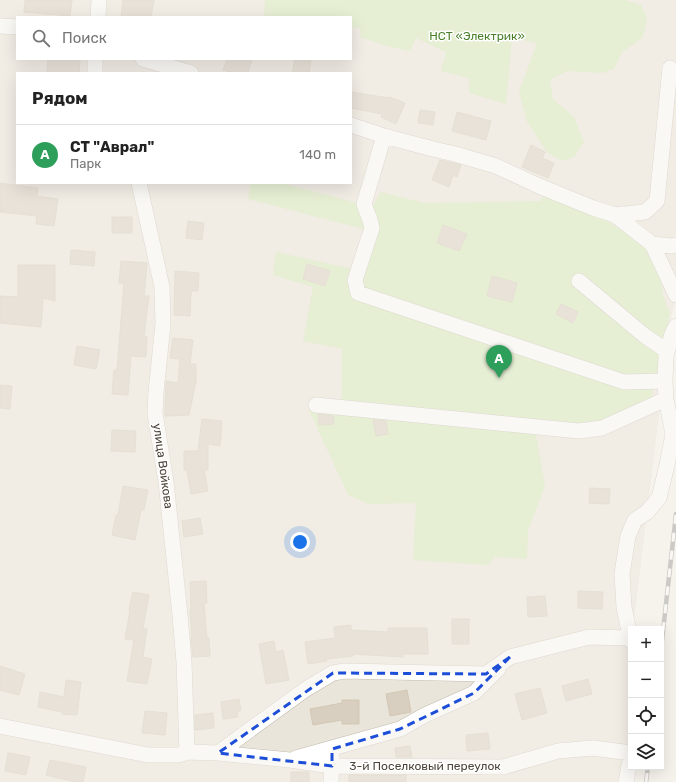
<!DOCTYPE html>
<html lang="ru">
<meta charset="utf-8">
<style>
body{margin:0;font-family:Rubik,sans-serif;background:#f6f6f6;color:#222}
.controls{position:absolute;right:12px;bottom:12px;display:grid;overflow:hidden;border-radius:0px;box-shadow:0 4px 16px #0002}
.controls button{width:36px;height:36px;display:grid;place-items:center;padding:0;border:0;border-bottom:1px solid #e0e0e0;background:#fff;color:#222;font:20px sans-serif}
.you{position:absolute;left:300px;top:542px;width:14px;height:14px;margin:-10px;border:3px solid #fff;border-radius:50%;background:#1a73e8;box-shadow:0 0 0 6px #1a73e833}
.badge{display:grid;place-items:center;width:26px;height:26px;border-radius:50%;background:#ea580c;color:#fff;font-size:13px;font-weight:700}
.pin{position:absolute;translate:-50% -33px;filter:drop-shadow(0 1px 2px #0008)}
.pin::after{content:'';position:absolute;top:21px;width:14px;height:12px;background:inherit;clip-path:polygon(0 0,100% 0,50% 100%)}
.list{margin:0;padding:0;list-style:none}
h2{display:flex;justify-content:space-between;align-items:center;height:52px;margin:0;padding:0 16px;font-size:17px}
h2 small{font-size:13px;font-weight:400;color:#767676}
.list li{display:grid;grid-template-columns:26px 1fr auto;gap:12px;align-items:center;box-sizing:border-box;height:60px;padding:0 16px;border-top:1px solid #e0e0e0}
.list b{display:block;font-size:15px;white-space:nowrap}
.list p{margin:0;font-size:13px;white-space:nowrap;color:#767676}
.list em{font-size:13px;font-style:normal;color:#767676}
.icon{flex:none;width:22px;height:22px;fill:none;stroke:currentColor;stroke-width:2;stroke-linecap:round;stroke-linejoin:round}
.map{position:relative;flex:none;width:676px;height:782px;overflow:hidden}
.search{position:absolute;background:#fff;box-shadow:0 4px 16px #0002;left:16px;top:16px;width:336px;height:44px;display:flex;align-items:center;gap:10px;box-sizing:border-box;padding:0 14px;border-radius:0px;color:#767676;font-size:15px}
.panel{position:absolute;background:#fff;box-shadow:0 4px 16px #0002;left:16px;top:72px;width:336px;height:112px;border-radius:0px}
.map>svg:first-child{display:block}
.residential{fill:#eae5da;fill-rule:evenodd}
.green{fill:#d2eab5}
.building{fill:#d8cfc1;stroke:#d3c7b4}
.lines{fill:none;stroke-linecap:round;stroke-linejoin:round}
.minor-casing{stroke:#c2bbae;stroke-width:16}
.minor{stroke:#fff;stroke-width:15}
.rail-casing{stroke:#9a9a9a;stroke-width:4.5}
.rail{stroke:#fff;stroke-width:3;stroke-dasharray:9;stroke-linecap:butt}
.marked{fill:none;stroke:#1d4ed8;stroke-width:3;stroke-dasharray:8 5;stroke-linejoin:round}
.labels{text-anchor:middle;stroke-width:3;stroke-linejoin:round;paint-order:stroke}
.park-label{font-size:12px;fill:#4a7f2a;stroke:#fff}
.street-label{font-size:12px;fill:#4b4439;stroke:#fff}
</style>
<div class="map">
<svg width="676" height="782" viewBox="0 0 676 782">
<rect width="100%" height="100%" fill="#f6f3ec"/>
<path class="residential" d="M0 0H676V299L671 317 630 652V747L624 782H0ZM17 17H351V59H17ZM17 73H351V183H17Z"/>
<path class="green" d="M265 0H625L641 5 647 18 643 37 637 42 622 52 614 69 602 73 567 71 550 80 553 99 574 117 584 142 574 157 562 161 547 152 527 122 519 92 537 43 512 38 506 104 469 93V78L441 71 446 52 416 38 410 51 387 46 360 37 361 32 360 28 351 27V17H264Z
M251 183H281L372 207 381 192 425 203 540 201 545 194 595 213 658 254 663 295 670 313 648 414 600 436 536 435 545 486 528 531 527 559 495 557 488 565 413 560 416 503 368 504 348 495 309 410 311 406 342 407V349L303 341 313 287 273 275 276 252 358 270 367 230 248 199Z"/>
<path class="building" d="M25 0H72L70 16 24 12Z
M123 0H154L151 17H121Z
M48 59H80L79 73H47Z
M227 59H252L248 73H234L223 70Z
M295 59H303L311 61 309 73H292Z
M351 92 389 98V97L405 103 396 124 381 117 382 114 351 108Z
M420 110 435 112 433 125 418 123Z
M457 112 491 121 486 140 452 131Z
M531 145 545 152 542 158 554 163 548 178 522 167Z
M440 160 461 165 457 177 453 175 449 187 432 180Z
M0 183 38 188 37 196 58 199 54 226 36 224 37 216 0 212Z
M112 217H132V233H112Z
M188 221 204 223 202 240 186 238Z
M443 225 467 234 459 251 437 243Z
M71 250 95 252 94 266 70 264Z
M121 261 147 263 144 296H149L144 336 147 337 146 357 131 356 128 395 112 394 114 370H117L124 283H119Z
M307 264 330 271 325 286 303 279Z
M18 265H55V301L43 298 41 327 0 323V296L18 297Z
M175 271 199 273 198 291H191L190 316 174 315Z
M492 276 517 283 512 302 487 296Z
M561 304 578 312 573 323 556 314Z
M173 338 193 340 190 364H196V381L189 415 165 416 166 381 178 383 180 359 170 358Z
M77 346 100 350 96 369 74 365Z
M0 385 12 386 10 409 0 408Z
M318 414 333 416 334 424 319 425Z
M202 419 222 421 220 446 208 444V470H204L208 491 191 494 187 470H184V451H198Z
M373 420 386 421 388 434 376 436Z
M112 430 136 431 135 452 111 451Z
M123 486 148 490 144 510H141L135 540 112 535 116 515H118Z
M590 488 610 489 609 504 589 503Z
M200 518 203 534 184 537 182 521Z
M206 581 207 603H204L207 638H209L210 656 193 657 191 638H192L190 610H191L190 582Z
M578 591 603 592 602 609 578 608Z
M133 592 149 595 143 628 147 629 143 657 152 659 147 684 127 681 134 640 125 639 130 610H129Z
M545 596 547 616 528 617 527 597Z
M452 619H469V644H452Z
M351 625V630L388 632V628H427L428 654H403V657L353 654V656L326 659 327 661 308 664 305 642 335 638 334 627Z
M274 641 276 652 283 650 289 680 266 684 259 644Z
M0 666 25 674 19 695 0 690Z
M588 679 592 694 566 701 562 686Z
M66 680 81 682 77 715 62 714V712L38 707 40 692 64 697Z
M540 688 547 713 522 720 515 694Z
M407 690 411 712 390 716 386 694Z
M239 699 241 710 237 712 238 717 223 719 221 702Z
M342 700H359V724H342V720L313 725 310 709 342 703Z
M145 711 167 713 165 735 142 733Z
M213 713 214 728 195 730V715Z
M488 733 490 749 467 751 466 735Z
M410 746 412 757H396L395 748Z
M8 753 30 757 26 775 5 771Z
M50 760 86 767 83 782H75L46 775Z
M291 772H309V782H291Z
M349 775H406V782H349Z"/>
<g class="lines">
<g class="minor-casing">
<path id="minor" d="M98 17 99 0
M0 26 17 27
M143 59 191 73
M95 73V59
M351 125 384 136 433 149 455 154 496 166 539 186 593 208 615 215 652 244 676 295
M384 136 364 204 370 220 372 228 355 280 358 293 624 382 665 381
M139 183 162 287 163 324 156 392 155 413 166 482 180 615 184 662 187 752
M615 215 645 212 657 201 670 68
M652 244 672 246 676 245
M579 281 645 336 667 351
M316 405 579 431 602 428 666 399
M631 641 624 607 622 574 628 536 635 520 647 512 659 498 667 465 673 434 666 399 665 381 666 356 672 334 676 326
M0 726 148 755H179L187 752 218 753 290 760 332 766 503 767 558 751 593 748 631 753
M218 753 306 689 333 673 345 671 436 673 486 674 510 657 589 637 630 638
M296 758 400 729 425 715 474 693 498 669
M331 782 332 757
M626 782 631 756"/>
</g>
<use href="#minor" class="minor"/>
<g class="rail-casing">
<path id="rail" d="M661 649 676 514
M646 782 648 767"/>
</g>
<use href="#rail" class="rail"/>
</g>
<path d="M0 0H676V782H0ZM510 657 474 693 400 729 332 749V766L218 753 333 673 486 674Z" fill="#f6f3ec" fill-opacity=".55" fill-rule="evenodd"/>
<path class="marked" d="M510 657 474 693 400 729 332 749V766L218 753 333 673 486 674Z"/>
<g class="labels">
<g class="park-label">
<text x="477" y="40">НСТ «Электрик»</text>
</g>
<g class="street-label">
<text transform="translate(163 466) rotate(82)" y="4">улица Войкова</text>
<text x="425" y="770">3-й Поселковый переулок</text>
</g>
</g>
</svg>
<div class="controls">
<button>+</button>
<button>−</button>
<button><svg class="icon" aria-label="locate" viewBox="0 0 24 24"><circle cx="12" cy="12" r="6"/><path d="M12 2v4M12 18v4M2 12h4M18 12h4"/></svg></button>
<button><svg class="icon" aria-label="layers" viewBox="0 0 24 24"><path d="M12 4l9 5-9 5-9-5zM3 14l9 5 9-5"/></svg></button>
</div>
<div class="you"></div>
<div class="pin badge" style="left:499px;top:378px;background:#2e9e5b">A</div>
<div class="search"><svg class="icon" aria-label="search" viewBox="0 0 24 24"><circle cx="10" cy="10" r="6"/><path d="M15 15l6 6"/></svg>Поиск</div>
<section class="panel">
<h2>Рядом<small></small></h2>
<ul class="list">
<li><span class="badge" style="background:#2e9e5b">A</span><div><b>СТ &quot;Аврал&quot;</b><p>Парк</p></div><em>140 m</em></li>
</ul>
</section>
</div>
